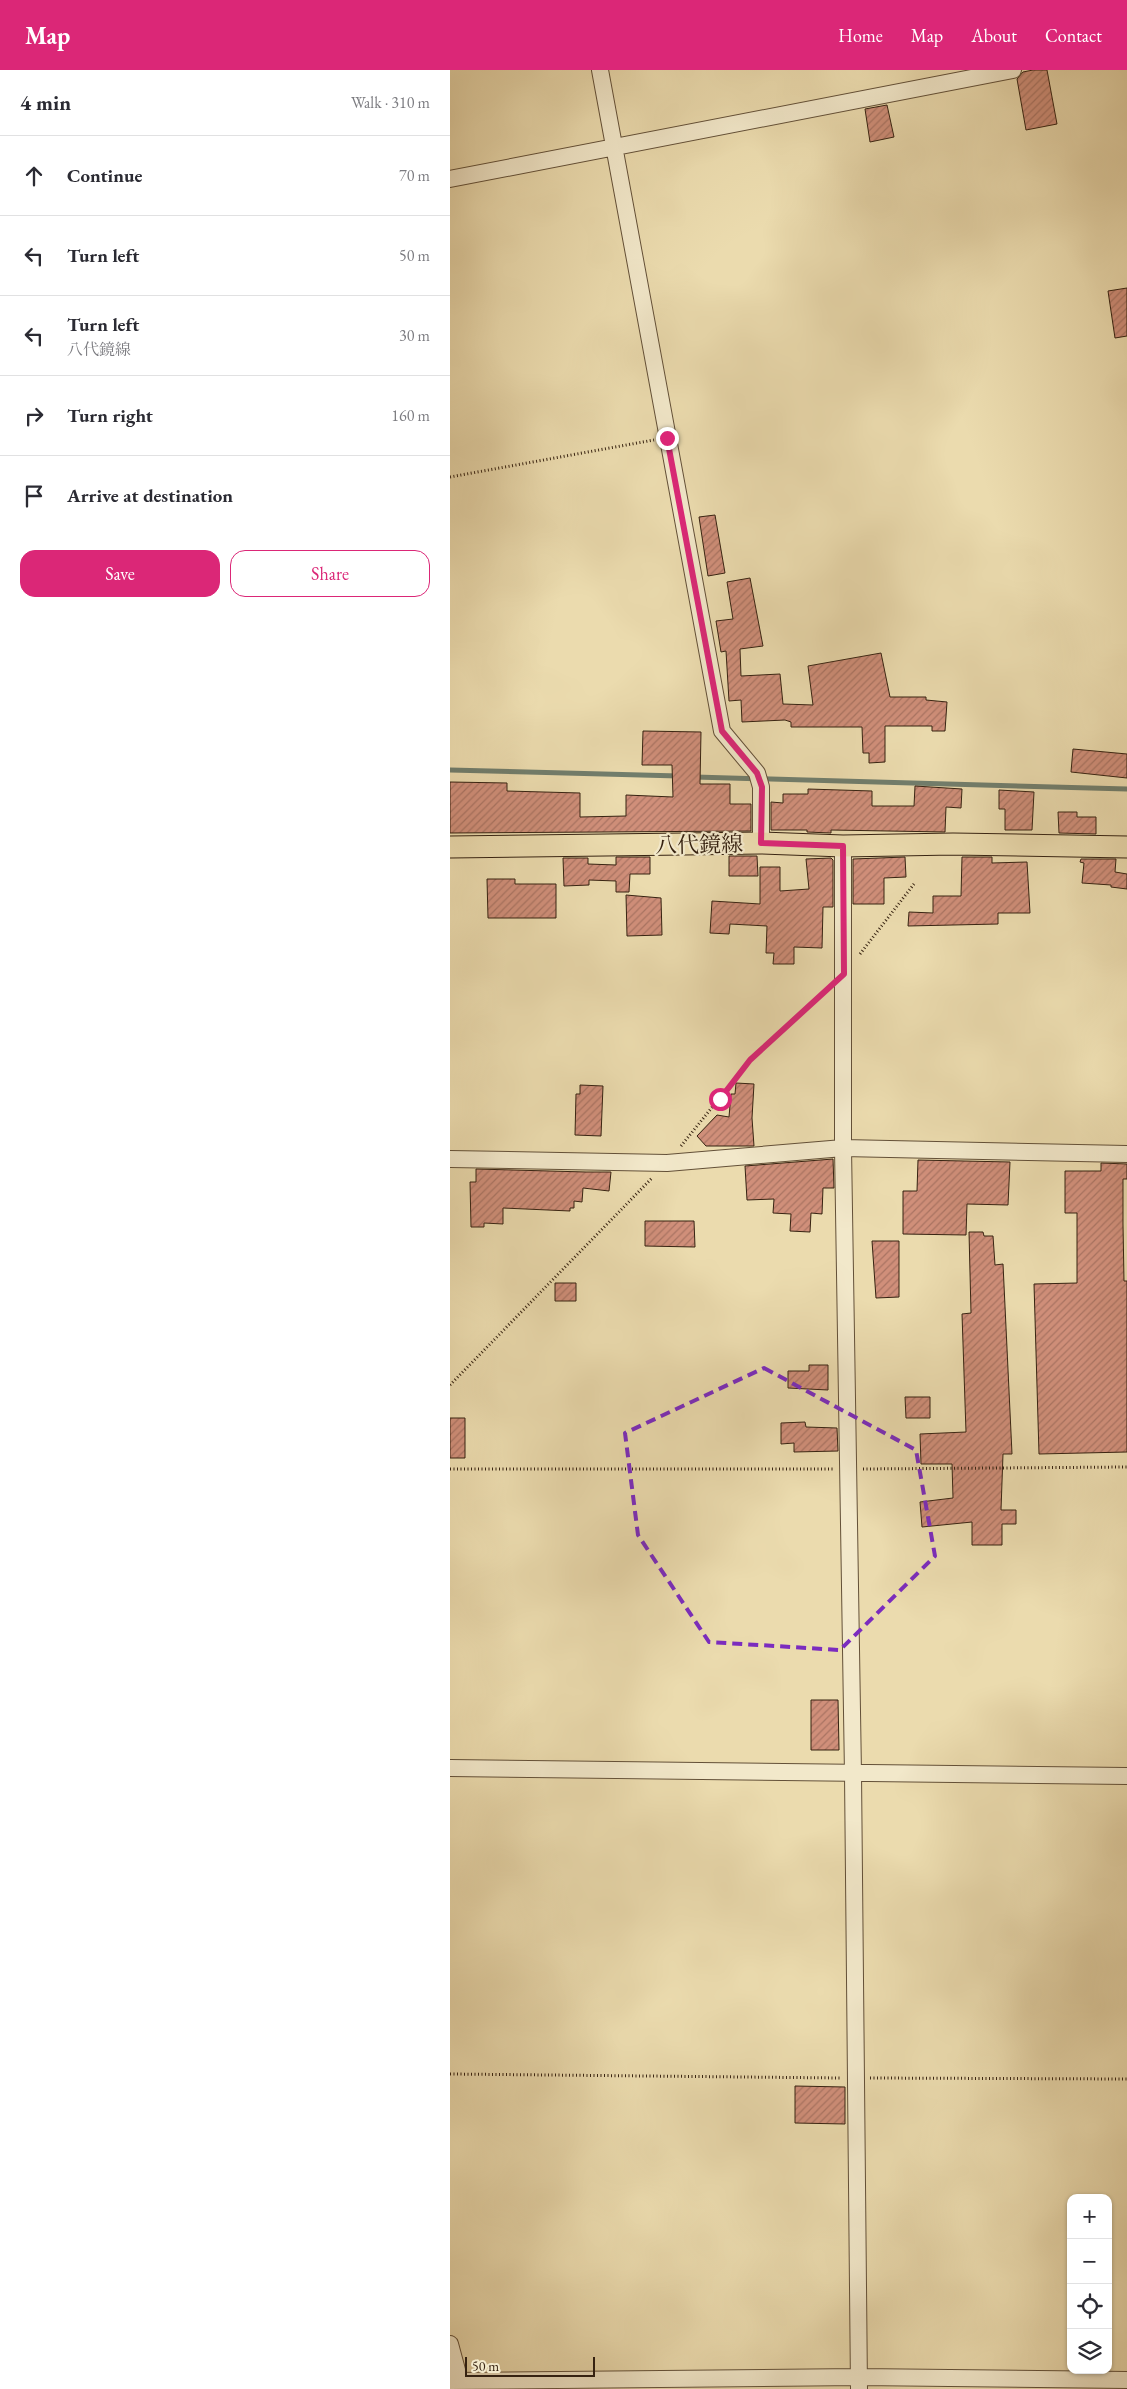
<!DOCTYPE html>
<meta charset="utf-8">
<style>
body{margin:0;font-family:"EB Garamond","Noto Serif JP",serif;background:#f7f7f7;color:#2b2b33}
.controls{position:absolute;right:15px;bottom:15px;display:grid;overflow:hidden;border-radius:10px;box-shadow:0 1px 4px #0004}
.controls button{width:45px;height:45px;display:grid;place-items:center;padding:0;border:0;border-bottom:1px solid #e1e1e2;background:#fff;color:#2b2b33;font:25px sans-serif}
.scale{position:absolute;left:15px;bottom:12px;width:130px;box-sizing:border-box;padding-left:5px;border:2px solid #362211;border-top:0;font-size:14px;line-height:18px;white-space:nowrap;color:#362211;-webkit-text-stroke:4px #f2e8ca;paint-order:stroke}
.stop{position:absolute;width:15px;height:15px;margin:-11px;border:4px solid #db2777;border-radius:50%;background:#fff}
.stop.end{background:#db2777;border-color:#fff;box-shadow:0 1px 5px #0008}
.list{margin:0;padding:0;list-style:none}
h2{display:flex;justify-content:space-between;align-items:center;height:65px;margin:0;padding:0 20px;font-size:21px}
h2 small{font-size:16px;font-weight:400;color:#7c7c81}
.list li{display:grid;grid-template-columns:32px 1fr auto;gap:15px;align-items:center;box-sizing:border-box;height:80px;padding:0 20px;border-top:1px solid #e1e1e2}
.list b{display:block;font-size:19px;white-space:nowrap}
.list p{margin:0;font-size:16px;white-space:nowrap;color:#7c7c81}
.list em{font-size:16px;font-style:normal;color:#7c7c81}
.actions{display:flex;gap:10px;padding:15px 20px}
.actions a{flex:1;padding:11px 0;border:1px solid #db2777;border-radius:15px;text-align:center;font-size:18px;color:#db2777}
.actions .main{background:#db2777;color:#fff}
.icon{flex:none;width:28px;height:28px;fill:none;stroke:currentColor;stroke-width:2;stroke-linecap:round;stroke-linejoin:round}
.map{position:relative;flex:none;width:677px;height:2319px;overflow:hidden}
header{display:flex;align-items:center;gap:30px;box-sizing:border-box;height:70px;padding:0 25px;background:#db2777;color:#fff}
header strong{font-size:24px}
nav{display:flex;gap:28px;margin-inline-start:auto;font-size:18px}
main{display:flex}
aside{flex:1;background:#fff}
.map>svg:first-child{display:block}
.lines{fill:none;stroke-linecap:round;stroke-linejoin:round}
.stream{stroke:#717e6d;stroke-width:5}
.building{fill:url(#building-hatch);stroke:#362211}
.minor-casing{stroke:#635038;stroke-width:18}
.major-casing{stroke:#362211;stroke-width:23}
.path{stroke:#362211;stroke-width:3;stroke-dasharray:1 2.5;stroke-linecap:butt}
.minor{stroke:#f2e8ca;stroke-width:16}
.major{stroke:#ebdbae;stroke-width:21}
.route{stroke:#db2777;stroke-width:6}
.marked{fill:none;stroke:#7b2cbf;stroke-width:4;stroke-dasharray:10 6;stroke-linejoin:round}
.labels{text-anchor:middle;stroke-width:4.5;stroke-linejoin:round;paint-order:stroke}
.street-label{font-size:22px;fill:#362211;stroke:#f2e8ca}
</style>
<header>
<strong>Map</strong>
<nav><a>Home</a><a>Map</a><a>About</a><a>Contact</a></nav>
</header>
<main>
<aside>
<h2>4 min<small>Walk · 310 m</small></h2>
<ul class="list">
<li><svg class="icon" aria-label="ahead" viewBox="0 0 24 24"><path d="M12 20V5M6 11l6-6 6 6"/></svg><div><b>Continue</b></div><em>70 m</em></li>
<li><svg class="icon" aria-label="left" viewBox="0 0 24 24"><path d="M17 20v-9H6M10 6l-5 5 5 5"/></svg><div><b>Turn left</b></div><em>50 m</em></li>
<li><svg class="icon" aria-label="left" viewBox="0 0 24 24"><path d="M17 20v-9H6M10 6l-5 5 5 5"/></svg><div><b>Turn left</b><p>八代鏡線</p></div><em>30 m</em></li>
<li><svg class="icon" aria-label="right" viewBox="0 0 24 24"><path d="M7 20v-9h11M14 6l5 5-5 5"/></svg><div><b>Turn right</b></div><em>160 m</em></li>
<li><svg class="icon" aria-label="arrive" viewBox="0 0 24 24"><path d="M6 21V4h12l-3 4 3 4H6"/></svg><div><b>Arrive at destination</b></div></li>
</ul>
<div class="actions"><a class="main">Save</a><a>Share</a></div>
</aside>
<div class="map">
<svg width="677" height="2319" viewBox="0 0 677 2319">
<defs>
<pattern id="building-hatch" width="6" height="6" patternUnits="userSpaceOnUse" patternTransform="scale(1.25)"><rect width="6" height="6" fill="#d08f7a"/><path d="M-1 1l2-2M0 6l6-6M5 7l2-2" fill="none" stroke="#aa7463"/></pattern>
</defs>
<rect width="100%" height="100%" fill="#ebdbae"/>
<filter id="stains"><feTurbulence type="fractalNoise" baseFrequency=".004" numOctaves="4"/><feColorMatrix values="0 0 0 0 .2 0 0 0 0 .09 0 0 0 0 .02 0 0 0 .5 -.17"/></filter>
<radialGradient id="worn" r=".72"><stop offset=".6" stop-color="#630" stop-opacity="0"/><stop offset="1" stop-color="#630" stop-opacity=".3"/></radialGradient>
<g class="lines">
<path class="stream" d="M0 700 229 706
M245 707 677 719"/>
</g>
<path class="building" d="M583 0H597L607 54 576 60 567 9 573 2Z
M437 35 444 67 420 72 415 39Z
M677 218V266L665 268 658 221Z
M265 445 275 503 258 506 249 447Z
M300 508 313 576 290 579 291 606 330 604 333 634 363 635 358 596 431 583 440 627H476V630L497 632 495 661H482V656H435V692L419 693V683H413L412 657H341V652L335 650 292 652 291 630 279 631 276 581 271 582 266 551 283 549 277 512Z
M193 661 251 662 250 714H280V734H301V761L0 763V712L57 713V721L130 723V747L176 746V725L223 727 222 695H192Z
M623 679 677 684V708L621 702Z
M465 716 512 719 511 738 496 737 495 762 381 760V763L357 762V760H321V732L333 733V724H358V719L422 721V736H464Z
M549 720 584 722 582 760H555V739H549Z
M608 742H627V747H646V764L609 763Z
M279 786H307L308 806H279Z
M166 787H200V804H180L179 822H166V811L139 810V815L114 816 113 788H138V794L166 795Z
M455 787 456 807 434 808V834H403V789Z
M512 787H542V793L577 792 580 843H548V854L458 856 459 842 483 843V826H511Z
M381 788 383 790V837H373L372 878 344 877V894H323L324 883H316L317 856 280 854 279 864 260 863 262 831 310 834V797H330V821L359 819 356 789Z
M631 789H666L665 802 677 804V819L661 817V815L632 813 634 793 630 792Z
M37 809H65V814H106V848H38Z
M176 825 211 828 212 865 177 866Z
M286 1013 304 1014 302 1048 304 1076H256L247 1066 267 1045 279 1047 281 1024H285Z
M130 1015 153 1016 151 1066 125 1065 126 1024H130Z
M383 1089 384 1118H373L372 1144 361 1143 360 1162 340 1161 341 1144 323 1143 324 1129 297 1130 295 1096Z
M468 1090 560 1092 558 1135 517 1134 516 1165 453 1164V1121H467Z
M651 1093 677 1094V1109H673V1154L674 1211H677V1382L589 1384 584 1214 627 1213V1143H615V1101H651Z
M26 1099 136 1102H161L159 1121 133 1118 132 1132 124 1131V1138H120V1141L53 1138V1154L34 1153V1157H21L20 1112H26Z
M195 1151H244L245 1177 195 1176Z
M519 1162H533L534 1166H543L545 1195 553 1194 562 1384H553L551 1440H566V1454H552V1475H522V1452L472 1457 470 1432 503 1428 502 1394H471L470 1364 516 1362 512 1244 521 1243Z
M422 1171H449V1227L426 1228Z
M105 1213H126V1231H105Z
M359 1295H378V1320L338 1318V1301H359Z
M455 1327H480V1348H456Z
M0 1348H15V1388H0Z
M355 1352 356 1357 387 1358 388 1381 344 1382V1373L331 1374V1353Z
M361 1630H388L389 1680H361Z
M345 2016 395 2017V2054L345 2053Z"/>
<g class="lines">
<g class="minor-casing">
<path id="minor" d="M150 0 272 661 307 703 311 717V773
M0 109 563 0
M393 776V1078L403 1704 409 2319
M0 1089 217 1093 393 1078 677 1084
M0 1698 677 1706
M0 2274 10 2311
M0 2311 409 2307 677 2310"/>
</g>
<g class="major-casing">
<path id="major" d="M0 777 311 773 393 776 503 774 677 777"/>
</g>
<path class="path" d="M0 407 204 370
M410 884 464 814
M231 1076 300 990 377 920
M0 1315 202 1108
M0 1399H384
M413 1399 677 1397
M0 2004 391 2008
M420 2008 677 2009"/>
<use href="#minor" class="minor"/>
<use href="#major" class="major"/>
</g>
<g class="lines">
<path class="route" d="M217 368 272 661 307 703 312 717 311 773 393 776 394 904 300 990 270 1029"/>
</g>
<path class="marked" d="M314 1298 466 1380 485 1486 390 1580 259 1572 188 1465 175 1363Z"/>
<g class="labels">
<g class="street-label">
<text transform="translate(249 774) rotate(-1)" y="8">八代鏡線</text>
</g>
</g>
<rect width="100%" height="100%" filter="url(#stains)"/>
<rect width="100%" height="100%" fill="url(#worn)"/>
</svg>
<div class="controls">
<button>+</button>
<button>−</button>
<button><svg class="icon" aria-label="locate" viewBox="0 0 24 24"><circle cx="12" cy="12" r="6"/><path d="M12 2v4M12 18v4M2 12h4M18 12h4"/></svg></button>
<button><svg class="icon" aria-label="layers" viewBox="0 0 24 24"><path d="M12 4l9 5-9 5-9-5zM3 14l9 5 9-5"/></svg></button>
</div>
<div class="scale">50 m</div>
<div class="stop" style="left:270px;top:1029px"></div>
<div class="stop end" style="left:217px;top:368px"></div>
</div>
</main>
